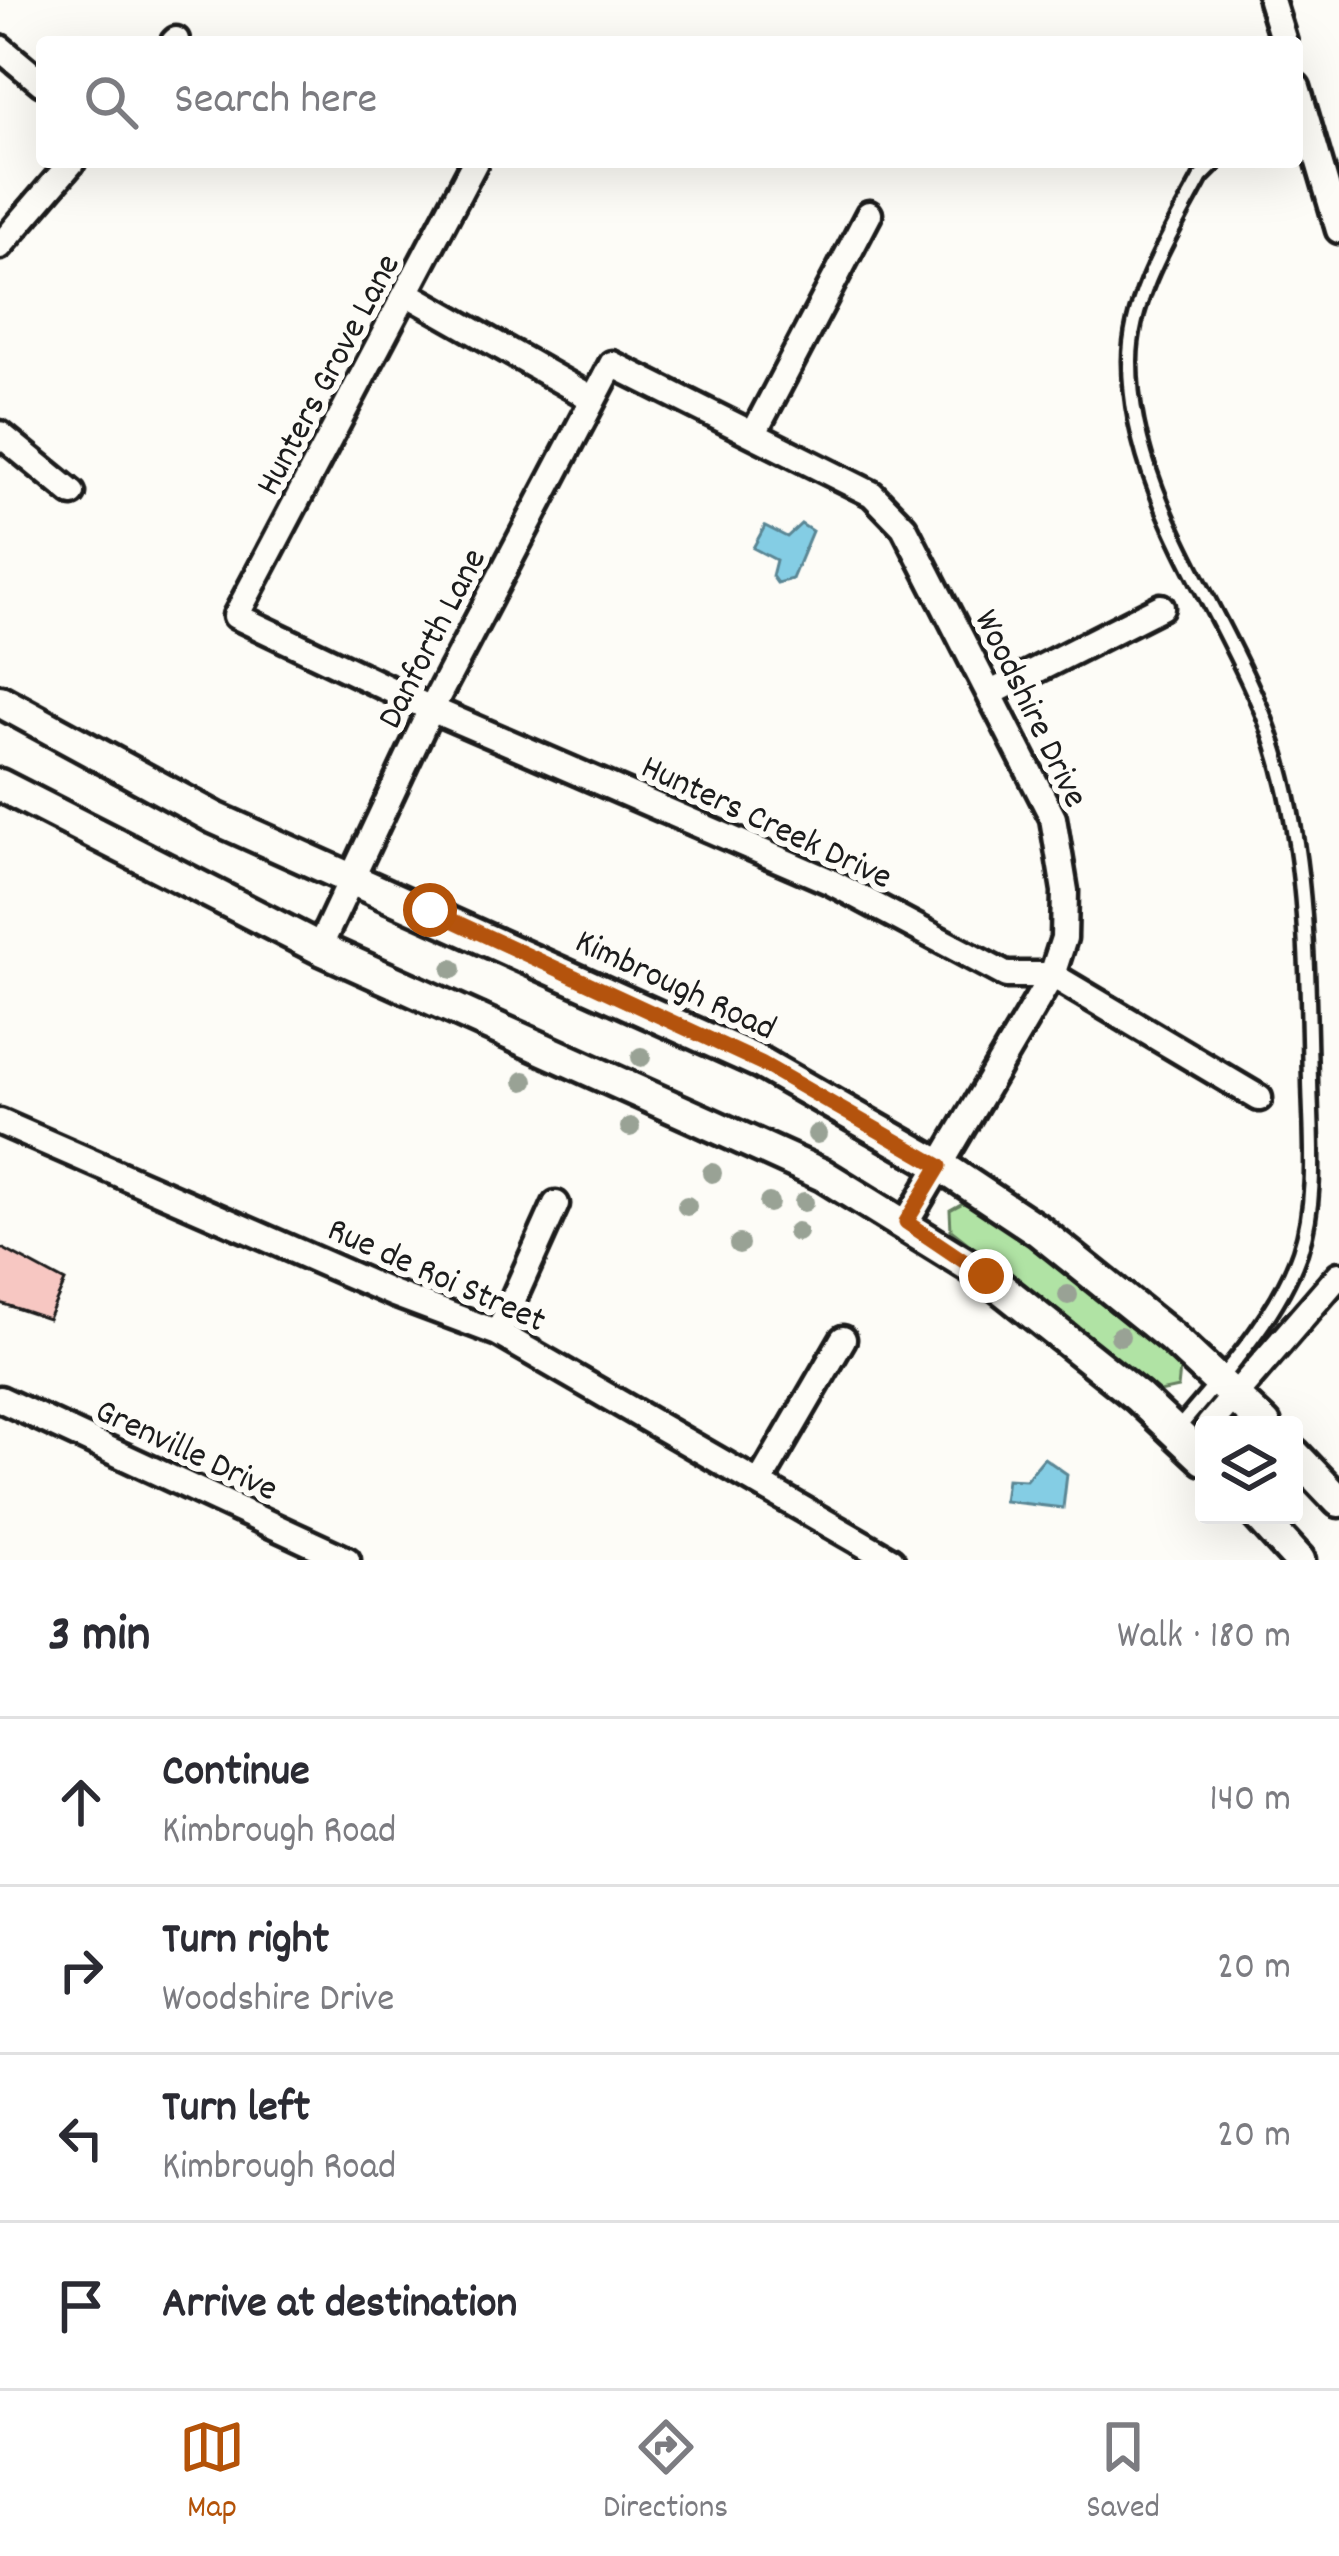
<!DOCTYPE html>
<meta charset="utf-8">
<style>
body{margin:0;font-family:Dekko,sans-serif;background:#f7f7f7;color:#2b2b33}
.controls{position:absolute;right:36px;bottom:36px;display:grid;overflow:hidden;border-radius:12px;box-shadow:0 12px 48px #0002}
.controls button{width:108px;height:108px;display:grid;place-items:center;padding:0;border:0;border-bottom:3px solid #e1e1e2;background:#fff;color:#2b2b33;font:60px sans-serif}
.stop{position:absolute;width:36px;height:36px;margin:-27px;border:9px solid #b45309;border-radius:50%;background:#fff}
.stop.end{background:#b45309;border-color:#fff;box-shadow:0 3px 12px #0008}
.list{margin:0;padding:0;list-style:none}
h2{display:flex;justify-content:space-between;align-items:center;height:156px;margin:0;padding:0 48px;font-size:51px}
h2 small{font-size:39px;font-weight:400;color:#7c7c81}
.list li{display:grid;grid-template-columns:78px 1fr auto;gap:36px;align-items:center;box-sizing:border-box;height:168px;padding:0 48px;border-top:3px solid #e1e1e2}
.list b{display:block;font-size:45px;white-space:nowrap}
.list p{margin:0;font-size:39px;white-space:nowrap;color:#7c7c81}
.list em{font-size:39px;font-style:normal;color:#7c7c81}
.icon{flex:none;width:66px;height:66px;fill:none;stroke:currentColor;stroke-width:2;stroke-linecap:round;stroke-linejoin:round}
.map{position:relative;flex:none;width:1339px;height:1560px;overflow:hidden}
.search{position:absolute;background:#fff;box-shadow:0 12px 48px #0002;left:36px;right:36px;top:36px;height:132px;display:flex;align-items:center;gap:30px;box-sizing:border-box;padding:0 42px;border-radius:12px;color:#7c7c81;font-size:45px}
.sheet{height:828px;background:#fff}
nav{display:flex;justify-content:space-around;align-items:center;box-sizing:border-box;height:168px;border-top:3px solid #e1e1e2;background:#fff;font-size:33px;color:#7c7c81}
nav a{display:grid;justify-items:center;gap:6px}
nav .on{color:#b45309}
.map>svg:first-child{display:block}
.green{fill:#b0e3a4;stroke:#668060;stroke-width:3}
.water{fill:#84cde4;stroke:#5a8694;stroke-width:3}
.building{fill:#f7c7c2;stroke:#1c1c1c;stroke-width:3}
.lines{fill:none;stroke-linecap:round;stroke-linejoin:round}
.service-casing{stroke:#1c1c1c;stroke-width:21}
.minor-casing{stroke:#1c1c1c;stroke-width:33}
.tertiary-casing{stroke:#1c1c1c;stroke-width:39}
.service{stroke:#fdfcf7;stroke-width:12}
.minor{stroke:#fdfcf7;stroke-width:24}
.tertiary{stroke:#fdfcf7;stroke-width:30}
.tree{fill:#99a295}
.route{stroke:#b45309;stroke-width:15}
.labels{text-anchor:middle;stroke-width:12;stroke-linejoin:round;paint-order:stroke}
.street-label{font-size:36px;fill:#1c1c1c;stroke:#fdfcf7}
</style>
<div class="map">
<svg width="1339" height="1560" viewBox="0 0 1339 1560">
<rect width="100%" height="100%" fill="#fdfcf7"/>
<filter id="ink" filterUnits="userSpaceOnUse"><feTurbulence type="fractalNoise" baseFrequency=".00833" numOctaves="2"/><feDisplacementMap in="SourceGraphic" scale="24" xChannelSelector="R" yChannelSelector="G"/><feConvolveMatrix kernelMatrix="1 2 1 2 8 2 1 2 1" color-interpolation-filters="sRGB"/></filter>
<g filter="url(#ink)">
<path class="green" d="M963 1203C1008 1218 1145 1332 1180 1369L1178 1388 1160 1392 951 1230 950 1210Z"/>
<path class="water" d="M801 524 812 531 792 579 777 583 772 576 776 560 753 548 765 526 787 537Z
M1044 1458 1067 1474 1063 1508 1004 1501 1007 1479 1026 1480Z"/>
<path class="building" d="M0 1247 65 1282 48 1319 0 1303Z"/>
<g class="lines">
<g class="service-casing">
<path id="service" d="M1177 1430C1221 1377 1277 1318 1300 1252 1318 1198 1311 1136 1310 1081 1307 960 1308 828 1263 714 1216 597 1130 492 1130 361 1130 297 1172 232 1201 177L1216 162"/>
</g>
<g class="minor-casing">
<path id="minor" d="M1271 0 1284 42
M174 42 176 40
M0 48 42 83
M1297 87 1339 230
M475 162 236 616 431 709 829 881 1006 975H1052L1259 1098
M0 246 72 162
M408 294 593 399
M755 431 869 214
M0 434 72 493
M991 693 1161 607
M319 948 431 709 612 364 872 494 904 527 1053 818 1065 891 1064 938 1052 975 906 1223
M0 1122 394 1294 498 1333 891 1560
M498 1333 556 1204
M0 1399 347 1560
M1209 1425 1339 1275
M761 1480 843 1339"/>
</g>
<g class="tertiary-casing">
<path id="tertiary" d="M0 701 215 818 761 1063 941 1166 1039 1231 1171 1337 1265 1425
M0 785 319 948 823 1175 986 1276 1138 1397 1204 1459
M1294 1454 1339 1501
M1258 1515 1299 1560"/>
</g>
<use href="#service" class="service"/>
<use href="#minor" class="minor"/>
<use href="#tertiary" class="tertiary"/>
</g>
<g class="tree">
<circle cx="452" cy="969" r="10"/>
<circle cx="641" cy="1057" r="10"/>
<circle cx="524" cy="1081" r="10"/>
<circle cx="630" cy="1127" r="10"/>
<circle cx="817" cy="1134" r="10"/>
<circle cx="712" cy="1173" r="10"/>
<circle cx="804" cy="1202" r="10"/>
<circle cx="769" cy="1203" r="10"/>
<circle cx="687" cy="1206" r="10"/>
<circle cx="797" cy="1232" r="10"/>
<circle cx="739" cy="1244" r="10"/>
<circle cx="1068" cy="1295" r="10"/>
<circle cx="1120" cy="1336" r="10"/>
</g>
</g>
<g class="lines" filter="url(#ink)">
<path class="route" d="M430 910 761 1063 940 1166 906 1222 986 1276"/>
</g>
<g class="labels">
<g class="street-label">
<text transform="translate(325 373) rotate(-62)" y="13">Hunters Grove Lane</text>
<text transform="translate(429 637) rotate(-63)" y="13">Danforth Lane</text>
<text transform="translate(1034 707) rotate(64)" y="13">Woodshire Drive</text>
<text transform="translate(768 819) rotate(25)" y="13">Hunters Creek Drive</text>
<text transform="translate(677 982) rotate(25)" y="13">Kimbrough Road</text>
<text transform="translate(438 1272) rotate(24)" y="13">Rue de Roi Street</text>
<text transform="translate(188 1447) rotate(25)" y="13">Grenville Drive</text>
</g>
</g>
</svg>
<div class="controls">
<button><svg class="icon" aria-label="layers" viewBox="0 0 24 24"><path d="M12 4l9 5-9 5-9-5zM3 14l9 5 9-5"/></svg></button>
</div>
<div class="stop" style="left:430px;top:910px"></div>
<div class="stop end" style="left:986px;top:1276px"></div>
<div class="search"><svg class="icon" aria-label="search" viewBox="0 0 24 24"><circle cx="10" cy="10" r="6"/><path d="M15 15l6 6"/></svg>Search here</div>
</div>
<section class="sheet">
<h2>3 min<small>Walk · 180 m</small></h2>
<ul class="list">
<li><svg class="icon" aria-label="ahead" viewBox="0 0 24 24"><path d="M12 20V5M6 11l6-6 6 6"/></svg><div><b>Continue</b><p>Kimbrough Road</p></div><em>140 m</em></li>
<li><svg class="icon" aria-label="right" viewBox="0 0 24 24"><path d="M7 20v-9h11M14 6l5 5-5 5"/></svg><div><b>Turn right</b><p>Woodshire Drive</p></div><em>20 m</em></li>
<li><svg class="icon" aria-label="left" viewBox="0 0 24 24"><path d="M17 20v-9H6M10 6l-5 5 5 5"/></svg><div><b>Turn left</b><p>Kimbrough Road</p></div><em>20 m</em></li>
<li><svg class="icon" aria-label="arrive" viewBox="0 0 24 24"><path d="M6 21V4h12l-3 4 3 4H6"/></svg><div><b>Arrive at destination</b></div></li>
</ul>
</section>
<nav>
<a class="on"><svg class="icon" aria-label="map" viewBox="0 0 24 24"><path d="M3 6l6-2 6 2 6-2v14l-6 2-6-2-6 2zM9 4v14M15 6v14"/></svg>Map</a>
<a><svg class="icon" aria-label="directions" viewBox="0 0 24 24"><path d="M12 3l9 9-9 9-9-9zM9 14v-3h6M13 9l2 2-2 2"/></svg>Directions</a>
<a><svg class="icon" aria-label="saved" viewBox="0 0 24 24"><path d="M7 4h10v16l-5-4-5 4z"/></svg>Saved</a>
</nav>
